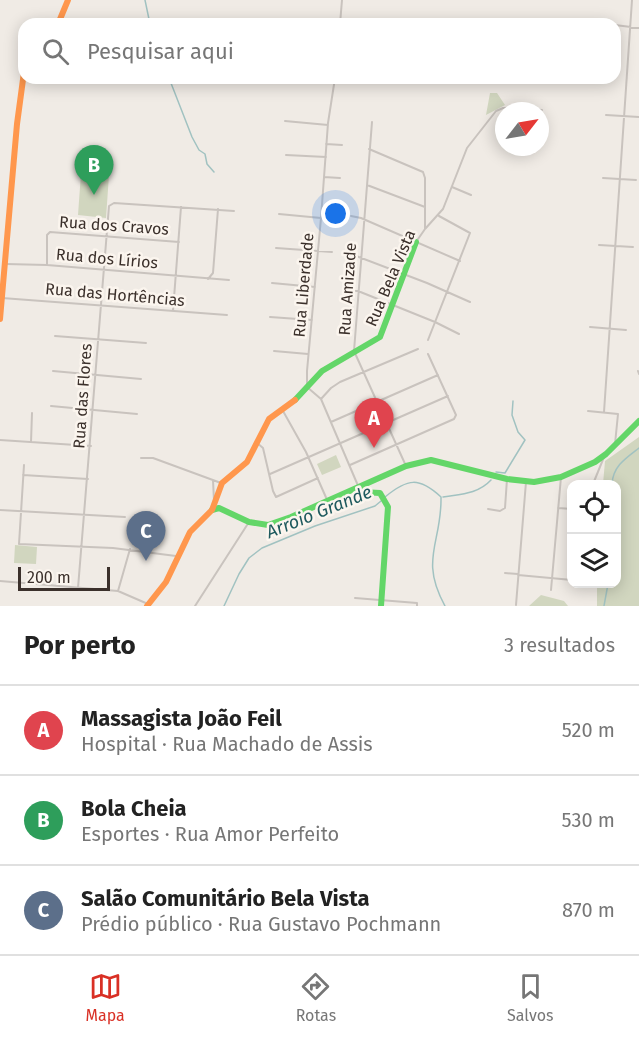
<!DOCTYPE html>
<html lang="pt">
<meta charset="utf-8">
<style>
body{margin:0;font-family:"Fira Sans",sans-serif;background:#f6f6f6;color:#222}
.controls{position:absolute;right:18px;bottom:18px;display:grid;overflow:hidden;border-radius:12px;box-shadow:0 3px 15px #0003}
.controls button{width:54px;height:54px;display:grid;place-items:center;padding:0;border:0;border-bottom:2px solid #e0e0e0;background:#fff;color:#222;font:30px sans-serif}
.compass{position:absolute;left:495px;top:102px;width:54px;height:54px;border-radius:50%;background:#fff;box-shadow:0 3px 15px #0003;rotate:59deg}
.scale{position:absolute;left:18px;bottom:15px;width:92px;box-sizing:border-box;padding-left:6px;border:3px solid #3b302b;border-top:0;font-size:16px;line-height:21px;white-space:nowrap;color:#3b302b;-webkit-text-stroke:4px #fbf5ee;paint-order:stroke}
.you{position:absolute;left:336px;top:214px;width:21px;height:21px;margin:-15px;border:4px solid #fff;border-radius:50%;background:#1a73e8;box-shadow:0 0 0 9px #1a73e833}
.badge{display:grid;place-items:center;width:39px;height:39px;border-radius:50%;background:#d93025;color:#fff;font-size:20px;font-weight:700}
.pin{position:absolute;translate:-50% -50px;filter:drop-shadow(0 2px 3px #0008)}
.pin::after{content:'';position:absolute;top:32px;width:21px;height:18px;background:inherit;clip-path:polygon(0 0,100% 0,50% 100%)}
.list{margin:0;padding:0;list-style:none}
h2{display:flex;justify-content:space-between;align-items:center;height:78px;margin:0;padding:0 24px;font-size:26px}
h2 small{font-size:20px;font-weight:400;color:#767676}
.list li{display:grid;grid-template-columns:39px 1fr auto;gap:18px;align-items:center;box-sizing:border-box;height:90px;padding:0 24px;border-top:2px solid #e0e0e0}
.list b{display:block;font-size:22px;white-space:nowrap}
.list p{margin:0;font-size:20px;white-space:nowrap;color:#767676}
.list em{font-size:20px;font-style:normal;color:#767676}
.icon{flex:none;width:33px;height:33px;fill:none;stroke:currentColor;stroke-width:2;stroke-linecap:round;stroke-linejoin:round}
.map{position:relative;flex:none;width:639px;height:606px;overflow:hidden}
.search{position:absolute;background:#fff;box-shadow:0 3px 15px #0003;left:18px;right:18px;top:18px;height:66px;display:flex;align-items:center;gap:15px;box-sizing:border-box;padding:0 21px;border-radius:18px;color:#767676;font-size:22px}
.sheet{height:348px;background:#fff}
nav{display:flex;justify-content:space-around;align-items:center;box-sizing:border-box;height:84px;border-top:2px solid #e0e0e0;background:#fff;font-size:16px;color:#767676}
nav a{display:grid;justify-items:center;gap:3px}
nav .on{color:#d93025}
.map>svg:first-child{display:block}
.green{fill:#d1d6bf}
.lines{fill:none;stroke-linecap:round;stroke-linejoin:round}
.stream{stroke:#a1c2c1;stroke-width:1.5}
.street{stroke:#c9c3be;stroke-width:2}
.fast{stroke:#63d668;stroke-width:6}
.slow{stroke:#ff974d;stroke-width:6}
.labels{text-anchor:middle;stroke-width:5;stroke-linejoin:round;paint-order:stroke}
.street-label{font-size:16px;fill:#3b302b;stroke:#fbf5ee}
.water-label{font-size:18px;font-style:italic;fill:#1f5a5e;stroke:#fbf5ee}
</style>
<div class="map">
<svg width="639" height="606" viewBox="0 0 639 606">
<rect width="100%" height="100%" fill="#f0ebe5"/>
<path class="green" d="M490 93H497L505 105 486 115Z
M81 173 109 175 106 218 78 215Z
M639 437V606H597V584H616V484H603L605 461Z
M336 455 341 467 322 475 317 464Z
M15 545 37 547 36 564 14 563Z
M541 595 564 601 568 606H529Z"/>
<g class="lines">
<path class="stream" d="M145 0 150 24
M169 78 192 137 199 150 205 154 207 164 214 172
M496 472 505 473 525 440 518 432 512 415 513 401
M612 484C613 466 626 458 639 448
M385 497C408 478 419 477 441 497 442 543 419 559 445 606
M443 497C461 494 478 494 491 480
M224 606 239 574 249 558 262 548 315 526 375 506 381 501
M604 606 608 584"/>
<path class="street" d="M340 24 342 0
M615 25 639 28
M335 78 328 123 321 218 307 371V387L321 399 359 488
M606 115 639 117
M285 121 328 125
M372 122 354 351 406 466
M326 144 342 145
M369 149 423 172 425 178V229
M286 155 326 157
M324 177 340 178
M603 178 636 180
M367 185 425 207
M452 187 471 195
M279 214 321 218 334 216
M351 216 361 218 460 261
M416 242 425 229 443 209 467 148 496 111 503 108 542 110
M599 245 633 247
M276 248 332 252
M351 254 427 283 470 302
M6 264 47 265 229 280
M47 265V235L50 232 179 242
M208 279 213 273 218 209
M272 283 315 287
M346 291H358L435 322 459 334
M2 298 227 315
M173 311 181 207
M270 317 312 320
M590 327 626 330
M55 336 146 343
M428 340 470 233 439 216
M274 351 308 354
M53 371 141 379
M638 371 639 374
M321 399 331 388 340 382 418 349
M51 406 137 414
M283 411 306 452 328 502
M588 411 618 414 615 444
M604 412 632 0
M331 422 438 375
M0 440 91 446
M31 442 32 413
M256 442 263 448 273 491 276 497 318 478
M141 458H153L221 483
M24 465 19 544 113 548 176 556
M350 465 454 419 456 415 428 354
M270 474 448 396
M23 475 88 479
M213 480 214 501
M593 484 604 457
M558 508 572 509
M488 509 500 511 505 508 507 479
M0 510 125 517
M505 573 518 574
M518 575 572 580
M0 581 118 591 148 604
M78 588 109 206 114 203 234 211
M551 590 561 477
M118 591 130 549
M355 598 417 603V606
M516 605 526 482
M195 606 249 522"/>
<path class="fast" d="M295 400 322 371 380 337 416 242
M359 488 362 492 380 493 388 507 381 606
M212 510 219 508 249 522 268 525 291 517 406 466 431 460 507 479 534 482 561 477 595 462 606 454 639 421"/>
<path class="slow" d="M58 24 68 0
M0 319 17 124 24 72
M147 606 166 582 190 532 212 510 222 483 247 462 269 419 295 400"/>
</g>
<g class="labels">
<g class="street-label">
<text transform="translate(114 225) rotate(4)" y="6">Rua dos Cravos</text>
<text transform="translate(107 258) rotate(5)" y="6">Rua dos Lírios</text>
<text transform="translate(390 278) rotate(-67)" y="6">Rua Bela Vista</text>
<text transform="translate(303 285) rotate(-85)" y="6">Rua Liberdade</text>
<text transform="translate(347 289) rotate(-86)" y="6">Rua Amizade</text>
<text transform="translate(115 294) rotate(5)" y="6">Rua das Hortências</text>
<text transform="translate(82 396) rotate(-86)" y="6">Rua das Flores</text>
</g>
<g class="water-label">
<text transform="translate(319 512) rotate(-22)" y="6">Arroio Grande</text>
</g>
</g>
</svg>
<div class="controls">
<button><svg class="icon" aria-label="locate" viewBox="0 0 24 24"><circle cx="12" cy="12" r="6"/><path d="M12 2v4M12 18v4M2 12h4M18 12h4"/></svg></button>
<button><svg class="icon" aria-label="layers" viewBox="0 0 24 24"><path d="M12 4l9 5-9 5-9-5zM3 14l9 5 9-5"/></svg></button>
</div>
<svg class="compass" viewBox="-18 -18 36 36"><path d="M0-13l5 13h-10z" fill="#e53935"/><path d="M0 13l5-13h-10z" fill="#767676"/></svg>
<div class="scale">200 m</div>
<div class="you"></div>
<div class="pin badge" style="left:374px;top:448px;background:#e0444e">A</div>
<div class="pin badge" style="left:94px;top:195px;background:#2e9e5b">B</div>
<div class="pin badge" style="left:146px;top:561px;background:#5c6f8a">C</div>
<div class="search"><svg class="icon" aria-label="search" viewBox="0 0 24 24"><circle cx="10" cy="10" r="6"/><path d="M15 15l6 6"/></svg>Pesquisar aqui</div>
</div>
<section class="sheet">
<h2>Por perto<small>3 resultados</small></h2>
<ul class="list">
<li><span class="badge" style="background:#e0444e">A</span><div><b>Massagista João Feil</b><p>Hospital · Rua Machado de Assis</p></div><em>520 m</em></li>
<li><span class="badge" style="background:#2e9e5b">B</span><div><b>Bola Cheia</b><p>Esportes · Rua Amor Perfeito</p></div><em>530 m</em></li>
<li><span class="badge" style="background:#5c6f8a">C</span><div><b>Salão Comunitário Bela Vista</b><p>Prédio público · Rua Gustavo Pochmann</p></div><em>870 m</em></li>
</ul>
</section>
<nav>
<a class="on"><svg class="icon" aria-label="map" viewBox="0 0 24 24"><path d="M3 6l6-2 6 2 6-2v14l-6 2-6-2-6 2zM9 4v14M15 6v14"/></svg>Mapa</a>
<a><svg class="icon" aria-label="directions" viewBox="0 0 24 24"><path d="M12 3l9 9-9 9-9-9zM9 14v-3h6M13 9l2 2-2 2"/></svg>Rotas</a>
<a><svg class="icon" aria-label="saved" viewBox="0 0 24 24"><path d="M7 4h10v16l-5-4-5 4z"/></svg>Salvos</a>
</nav>
